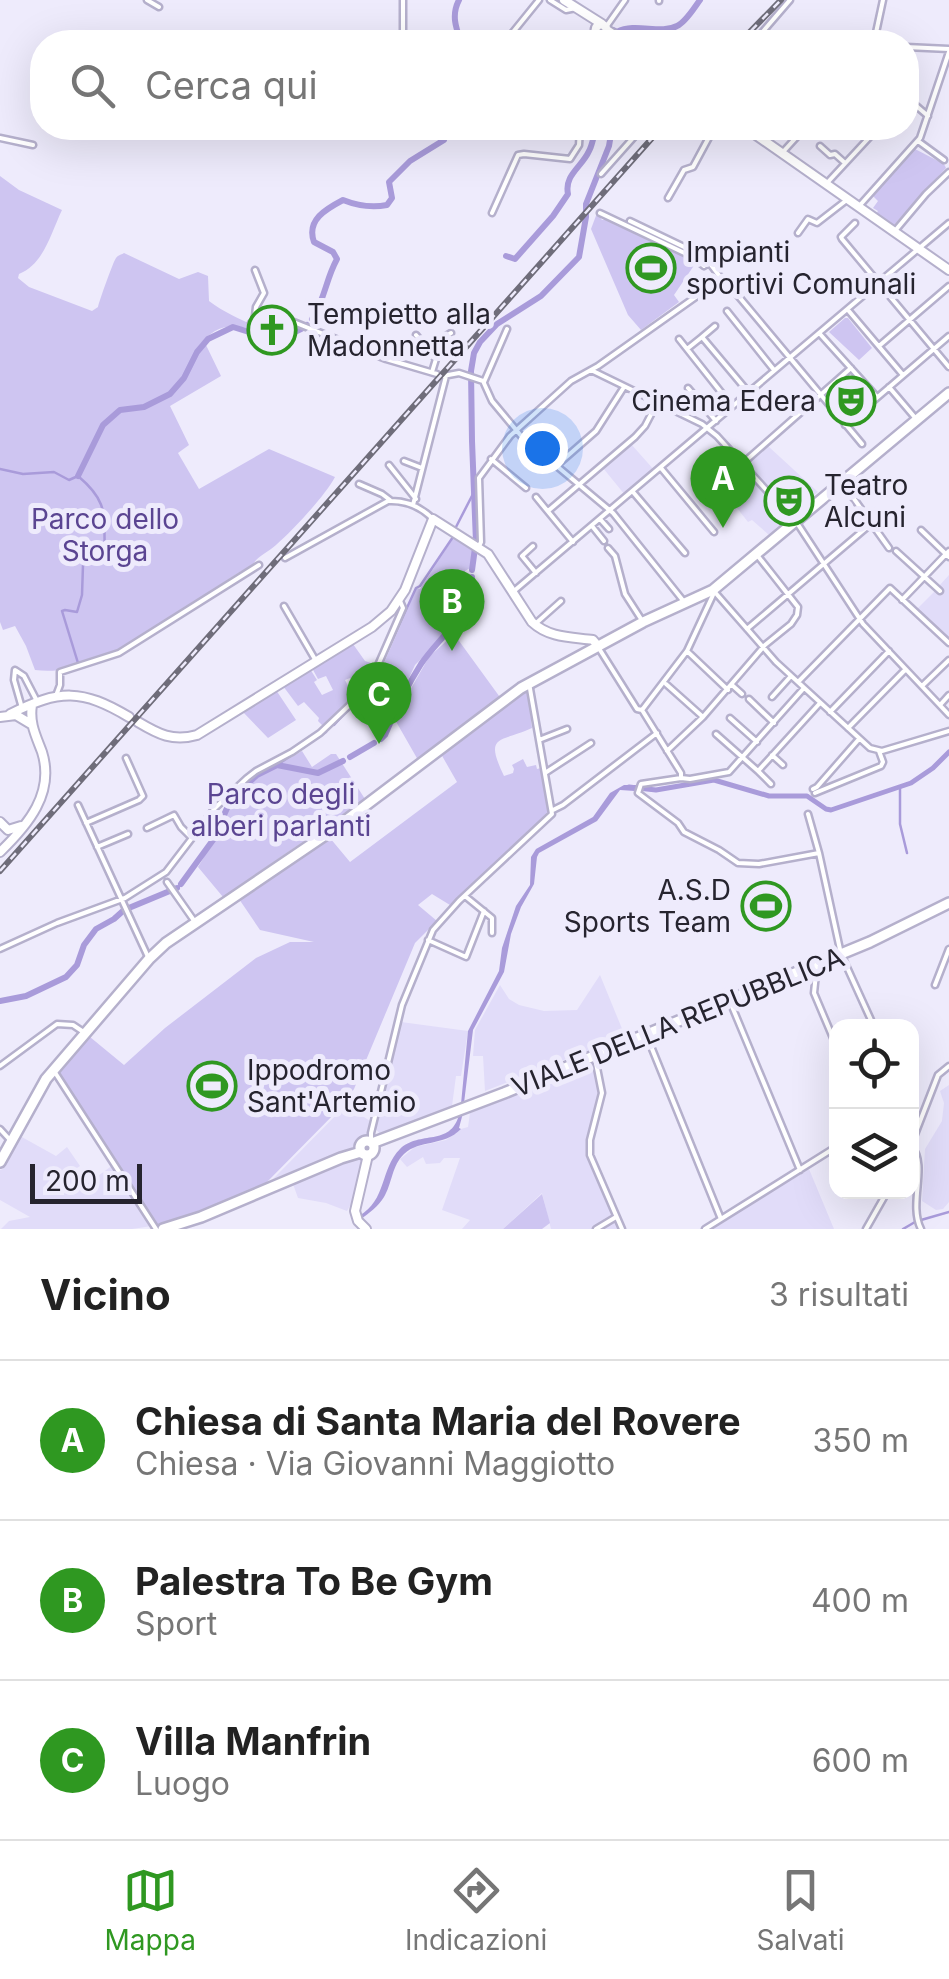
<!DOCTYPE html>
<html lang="it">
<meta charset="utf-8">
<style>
body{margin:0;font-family:Inter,sans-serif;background:#f2f2f2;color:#222}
.controls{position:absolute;right:30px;bottom:30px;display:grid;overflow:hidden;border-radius:20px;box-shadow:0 10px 40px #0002}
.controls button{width:90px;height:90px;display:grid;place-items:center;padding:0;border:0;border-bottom:2px solid #e0e0e0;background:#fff;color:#222;font:50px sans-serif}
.scale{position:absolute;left:30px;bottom:25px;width:112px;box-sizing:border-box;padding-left:10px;border:5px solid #26242f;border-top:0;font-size:28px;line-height:35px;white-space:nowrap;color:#26242f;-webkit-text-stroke:8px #eeebfc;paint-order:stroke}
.you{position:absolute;left:542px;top:448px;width:35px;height:35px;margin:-25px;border:8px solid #fff;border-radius:50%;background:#1a73e8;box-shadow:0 0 0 15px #1a73e833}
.badge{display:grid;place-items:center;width:65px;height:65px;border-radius:50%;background:#2f9821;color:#fff;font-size:32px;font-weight:700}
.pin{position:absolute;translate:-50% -82px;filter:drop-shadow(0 2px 5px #0008)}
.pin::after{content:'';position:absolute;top:52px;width:35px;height:30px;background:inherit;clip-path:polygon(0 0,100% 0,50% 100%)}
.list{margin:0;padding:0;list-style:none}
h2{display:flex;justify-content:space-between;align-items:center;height:130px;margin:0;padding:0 40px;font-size:42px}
h2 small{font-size:32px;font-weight:400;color:#767676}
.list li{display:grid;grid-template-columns:65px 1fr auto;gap:30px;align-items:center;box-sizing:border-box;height:160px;padding:0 40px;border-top:2px solid #e0e0e0}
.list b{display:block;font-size:38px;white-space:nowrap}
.list p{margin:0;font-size:32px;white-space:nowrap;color:#767676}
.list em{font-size:32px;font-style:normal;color:#767676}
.icon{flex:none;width:55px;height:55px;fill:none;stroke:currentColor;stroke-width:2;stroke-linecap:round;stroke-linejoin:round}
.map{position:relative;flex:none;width:949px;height:1229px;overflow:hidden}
.search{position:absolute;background:#fff;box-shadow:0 10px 40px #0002;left:30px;right:30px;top:30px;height:110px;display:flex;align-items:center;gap:25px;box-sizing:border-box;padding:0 35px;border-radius:40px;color:#767676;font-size:38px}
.sheet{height:610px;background:#fff}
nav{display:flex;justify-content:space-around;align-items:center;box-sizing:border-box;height:140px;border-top:2px solid #e0e0e0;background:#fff;font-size:28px;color:#767676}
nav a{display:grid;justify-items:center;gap:5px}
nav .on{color:#2f9821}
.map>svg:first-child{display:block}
.built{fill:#e1dcf9}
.green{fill:#cec5f1}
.water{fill:#a99bda}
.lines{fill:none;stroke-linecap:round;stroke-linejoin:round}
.stream{stroke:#a99bda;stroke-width:2.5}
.canal{stroke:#a99bda;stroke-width:5}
.river{stroke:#a99bda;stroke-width:6}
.street-casing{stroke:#b5b0cc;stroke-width:9}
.secondary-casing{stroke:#b5b0cc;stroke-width:12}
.primary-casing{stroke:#b5b0cc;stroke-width:14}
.street{stroke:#fff;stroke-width:4}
.secondary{stroke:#fff;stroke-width:8}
.primary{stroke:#fff;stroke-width:9}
.rail-casing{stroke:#6f6d7a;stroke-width:6}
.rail{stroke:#eeebfc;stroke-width:2.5;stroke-dasharray:8;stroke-linecap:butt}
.labels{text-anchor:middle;stroke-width:10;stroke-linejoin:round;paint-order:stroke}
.poi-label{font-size:28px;fill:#26242f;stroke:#eeebfc;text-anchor:start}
.park-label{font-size:28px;fill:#5b4592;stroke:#eeebfc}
.street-label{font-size:28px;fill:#26242f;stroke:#eeebfc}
</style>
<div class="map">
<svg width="949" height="1229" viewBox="0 0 949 1229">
<rect width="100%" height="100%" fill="#eeebfc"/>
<path class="built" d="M631 444 655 471 625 495 603 468Z
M768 446 818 492 792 513 747 464Z
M748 474 788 517 769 535 752 520 748 522 730 499 736 490V494H738V490Z
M949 575V641L916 610 936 590 925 579 927 577 938 587Z
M600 975 625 1036 485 1091 483 1056H473L475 1030 500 985 509 999 519 1005 544 1011 577 1010Z
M401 1022 468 1031 461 1076H456L452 1106 380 1134 375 1128Z
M593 1061 599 1091 587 1143V1157L619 1229H551L542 1193 503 1229H462L470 1220 442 1210 460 1158H444L440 1163 426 1164 423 1157 407 1167 400 1159 415 1147 446 1140 461 1129 468 1127 470 1113Z
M949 1085V1202L943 1209 936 1210 922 1201 925 1149 942 1121 944 1103 940 1091Z
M346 1105 370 1121 367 1137 347 1151 273 1179Z
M20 1136 56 1156 67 1147 80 1166 77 1168 78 1172 87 1184 113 1165 152 1226 132 1229H1L9 1221 30 1217 0 1200V1170L3 1169Z
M358 1158 362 1161 351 1204 347 1211 326 1203 298 1198 293 1184Z
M809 1169 834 1229H711L746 1207Z"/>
<path class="green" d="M915 149 944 164 946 168 893 226 876 214 878 211 873 208 878 201 872 195Z
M0 176 19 190 62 210C51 233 44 264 19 274L18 278 29 287 92 311 98 307C99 302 113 262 116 258 118 255 121 255 124 253L179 279 198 272 208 276 209 301C228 316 251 322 270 336 238 324 220 318 196 349L201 351 206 345 221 376 170 406 189 445 178 453 199 489 269 449 335 477C325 496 293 530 276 545 267 553 257 556 252 566 237 572 224 583 211 591 163 624 96 678 35 670L26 646 15 626 3 630 0 622Z
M597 213 602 220 610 219 697 261 674 295 679 302 641 330 628 315 591 229Z
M845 318H848L872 348 859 360 829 332Z
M456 534 474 547 470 568 465 571V578L470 580 467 599 439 641 415 665 389 721 385 723 378 708 373 711 359 702 379 674 417 588 420 589Z
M454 634 502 700 454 736 418 760 394 718 429 657Z
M353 644 365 661 377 665 359 693 350 678 345 680 354 697 323 726 318 721 319 718 304 702 298 706 283 686 310 669 317 680 314 682 322 695 333 690 326 676 318 679 312 668Z
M276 690 296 720 268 738 242 711Z
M524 691H528L532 728C499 743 484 734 504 776L513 773 514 769 512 765 523 759 527 767 536 765 537 769 541 768 550 812 450 905 432 894 418 905 437 921 415 943 354 1089 346 1102 266 1183 198 1213 157 1225 58 1072 90 1037 124 1065 165 1028 256 958 290 942H314L260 930 239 899 330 838 350 862 457 782 441 754Z
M302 751 312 767 331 754H336L365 799 223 897 198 867C212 846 218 823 231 802 244 780 281 764 302 751Z
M542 1194 550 1223 542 1229H503Z"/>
<path class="water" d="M624 785H636L635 791 620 790 597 821 539 853 537 857 534 884 521 907 511 934 504 972 473 1030 464 1103 461 1104 468 1031 499 971 502 948 516 906 530 885 531 857 536 849 593 817 610 793Z
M463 1113 459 1128 461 1129C443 1147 420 1139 404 1154 392 1165 392 1184 384 1197 378 1207 369 1213 361 1219L359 1216C387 1200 380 1169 400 1149 420 1130 450 1147 459 1115Z"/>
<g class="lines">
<path class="stream" d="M0 469 23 474 54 472 69 480 78 476C110 503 103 515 105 555L102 560 89 561 83 565 82 595 77 612 65 610 62 611 78 663
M456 527 475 490
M334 725 368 688 381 665 416 588 420 586 455 534
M277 765 326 732
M900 787V824L907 853
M921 1220 949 1212
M903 1229 915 1222"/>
<path class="canal" d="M629 787 656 790 714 780 769 796H807L826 809 831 810 911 783 933 768 949 752"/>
<path class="river" d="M459 0C451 15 456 28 461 42
M613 30 617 32C636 22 660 35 677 26 686 22 694 8 700 0
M603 42 608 36
M506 256 515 259 553 216 568 194C564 175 582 167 589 151 593 144 593 135 597 128
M312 319C326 297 325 281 337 259L333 252 314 242C306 220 326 209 343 200 358 206 371 208 387 205L392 198 389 182 410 161 444 140 447 128
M78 476 103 425 120 410 144 407 170 394 184 378 197 352 208 339 233 327 275 340C286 334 299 333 307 325
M476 542 472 441 471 371 474 353 480 342 497 324 541 296 579 257 586 217V204L609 146 611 134 609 128
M472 570 475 548
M381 739 385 735C395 711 407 686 421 664 440 636 473 614 472 577
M350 757 374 743
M181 884 213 840 231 799 257 775 277 765 318 773 343 761
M0 1001 26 996 66 977 77 965 84 945 96 929 114 919 124 910 177 888"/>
<g class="street-casing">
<path id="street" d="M147 0 159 7
M550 0 566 10 576 8
M659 0V1
M606 27 625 0
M403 42V0
M505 42 539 0
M590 42 596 30
M779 42 759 36 790 0
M874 42 883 0
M906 47 949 49
M906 97 928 116
M0 138 33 145
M918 141 944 160
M820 146 830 155 835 154 845 163
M782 153 803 130
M601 174 642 128
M827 183 878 128
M668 198 684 170 693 167 714 128
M861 204 920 138 949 52
M492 213 518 155 524 154 570 159 579 145 580 128
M600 213 693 257 704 266 709 262
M630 221 705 257 721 278
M855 223 841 237 842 239 949 367
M894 232 926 194 949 172
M798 233 808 219 817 223 848 199
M848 310 903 375
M727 311 774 370
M251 323 260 325 291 321 386 359 437 374
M254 324 256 307 264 293 255 270
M820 334 877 397
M416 335 436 359 432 372
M702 337 715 326
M679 339 732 406
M879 346 949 286
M427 347 451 333
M687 349 702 337 749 393
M591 370 702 424 717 436 799 526 863 624 949 715
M443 376 459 373 483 381 492 401 522 437 613 513 685 603
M484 382 507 329
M889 387 917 420
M688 388 716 421
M845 425 949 336
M491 459 526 488
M404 461 422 468
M742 464 851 368
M389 465 416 499
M556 466 596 431 624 387
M661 468 714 532
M842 482 889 548
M721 483 717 472 734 455
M359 484 382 494 390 500
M633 492 685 553
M536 497 573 542
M413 505 446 376
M548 511 635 437 645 426 657 403
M600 519 609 529
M592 526 604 541
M921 530 949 557
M479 546 481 542 479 478 510 436 571 381 598 366 721 279 725 280 862 444
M533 546 522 556 536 573
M608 548 615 556 625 594 643 622
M896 551 940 591
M285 558 388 501C405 500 421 507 433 519
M713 590 776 662 870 748 882 751 949 731
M514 591 949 223
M902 600 949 551
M284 606 316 661
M534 625 561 601
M747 629 873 522
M600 650 637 709 642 710
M688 652 728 690
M15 670 24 676 38 703
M15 670 14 680 22 708
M799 681 890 588 949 643
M666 684 703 717
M732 685 742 694
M922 686 949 660
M804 688 729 772 690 779 681 778 641 784 638 793 678 823 684 832 719 850 738 863 759 864 819 853
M57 693 60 685V672L119 653 259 565
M772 697 791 676
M749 699 774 723
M940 705 949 695
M830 712 889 651
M730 718 757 742
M848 728 904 671
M716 734 758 771 820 703
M539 740 567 729
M667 751 703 717 765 645 791 624 797 615 798 607 757 555
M772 755 783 765
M758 771 771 784
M545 773 591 743
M681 778V773L642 710 687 651 713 595V590
M813 789 817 787 859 739
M815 793 881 766 883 762 879 751
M78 805 149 959
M553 810 563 805 657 733
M808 814 819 853 841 954 871 1020
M86 823 139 800 143 796 126 758
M147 828 174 815 181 827 192 838
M97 847 128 834
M167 882 195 922
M465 896 492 918V933
M428 940 466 957 484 911
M0 949 57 923 125 898 166 872 215 808 247 778 256 771 292 752 320 733 358 697 375 672 403 608 400 601
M817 964 814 993 836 1045
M935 985 949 949
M731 1004 800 1170
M646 1034 721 1219
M595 1058 602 1093 590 1140V1155L622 1229
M0 1066 57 1024 73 1025 85 1033
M56 1074 156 1229
M0 1129 11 1141
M371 1141V1133L402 1005 433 930 459 901 552 814 529 683
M912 1142 938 1075 949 1066
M912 1147C928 1166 908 1204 921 1229
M596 1229 616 1217
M705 1229 836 1147
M866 1229 887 1192"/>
</g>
<g class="secondary-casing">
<path id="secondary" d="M564 0 602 24
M595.5 30a5.5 5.5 0 1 1 11 0a5.5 5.5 0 1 1-11 0Z
M607 30 625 42
M746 128 949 270
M10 714C60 689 82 689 129 717
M0 717 16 715 31 724
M138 722C158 734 173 742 197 735L372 627 391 611 405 590 433 519 488 554 532 622C549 638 571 637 593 640L598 646
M0 822 8 830 21 826
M0 852C28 825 55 793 42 752 36 736 29 723 32 705
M366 1229 358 1221 355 1211 368 1155"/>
</g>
<g class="primary-casing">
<path id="primary" d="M360 1148a7 7 0 1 1 14 0a7 7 0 1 1-14 0Z
M372 1143 504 1093 870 942 949 903
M0 1162 46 1079 149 959 166 943 337 827 521 688 643 622 713 590 949 393
M163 1229 201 1217 341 1158 361 1152"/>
</g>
<use href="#street" class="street"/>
<use href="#secondary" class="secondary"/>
<use href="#primary" class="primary"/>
<g class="rail-casing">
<path id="rail" d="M740 42 781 0
M0 871 661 128"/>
</g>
<use href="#rail" class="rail"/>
</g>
<defs>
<g id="stadium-ring" transform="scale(2.5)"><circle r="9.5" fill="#eeebfc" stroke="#2f9821" stroke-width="1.5"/><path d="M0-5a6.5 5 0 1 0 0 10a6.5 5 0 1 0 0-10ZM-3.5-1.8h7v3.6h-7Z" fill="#2f9821"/></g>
<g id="church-ring" transform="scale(2.5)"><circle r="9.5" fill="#eeebfc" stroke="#2f9821" stroke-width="1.5"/><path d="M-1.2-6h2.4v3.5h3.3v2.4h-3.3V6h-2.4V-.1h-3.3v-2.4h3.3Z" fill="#2f9821"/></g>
<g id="theatre-ring" transform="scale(2.5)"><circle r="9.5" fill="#eeebfc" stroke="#2f9821" stroke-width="1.5"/><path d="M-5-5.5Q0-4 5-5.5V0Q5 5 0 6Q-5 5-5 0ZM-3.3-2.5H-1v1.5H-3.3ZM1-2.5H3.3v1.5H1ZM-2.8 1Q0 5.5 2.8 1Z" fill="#2f9821"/></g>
</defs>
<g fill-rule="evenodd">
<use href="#stadium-ring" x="651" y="268"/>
<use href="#church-ring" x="272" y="330"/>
<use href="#theatre-ring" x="851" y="401"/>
<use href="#theatre-ring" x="789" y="501"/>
<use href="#stadium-ring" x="766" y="906"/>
<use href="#stadium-ring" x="212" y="1086"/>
</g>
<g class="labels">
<g class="poi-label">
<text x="686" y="262">Impianti<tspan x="686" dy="32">sportivi Comunali</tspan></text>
<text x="307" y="324">Tempietto alla<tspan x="307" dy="32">Madonnetta</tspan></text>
<text x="816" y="411" text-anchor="end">Cinema Edera</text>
<text x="824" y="495">Teatro<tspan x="824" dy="32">Alcuni</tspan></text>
<text x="731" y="900" text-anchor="end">A.S.D<tspan x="731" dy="32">Sports Team</tspan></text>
<text x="247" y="1080">Ippodromo<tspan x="247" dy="32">Sant'Artemio</tspan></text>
</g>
<g class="park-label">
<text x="105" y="529">Parco dello<tspan x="105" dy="32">Storga</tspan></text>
<text x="281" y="804">Parco degli<tspan x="281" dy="32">alberi parlanti</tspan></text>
</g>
<g class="street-label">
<text transform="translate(678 1022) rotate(-22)" y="10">VIALE DELLA REPUBBLICA</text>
</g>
</g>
</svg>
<div class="controls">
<button><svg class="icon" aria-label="locate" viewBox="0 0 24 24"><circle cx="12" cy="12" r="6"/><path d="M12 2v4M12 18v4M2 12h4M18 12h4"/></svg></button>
<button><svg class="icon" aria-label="layers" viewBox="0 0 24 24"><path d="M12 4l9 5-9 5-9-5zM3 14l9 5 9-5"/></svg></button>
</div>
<div class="scale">200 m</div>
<div class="you"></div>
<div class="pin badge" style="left:723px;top:528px">A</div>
<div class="pin badge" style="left:452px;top:651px">B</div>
<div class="pin badge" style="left:379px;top:744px">C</div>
<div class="search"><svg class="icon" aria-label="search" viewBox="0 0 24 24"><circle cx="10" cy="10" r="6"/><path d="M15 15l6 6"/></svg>Cerca qui</div>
</div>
<section class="sheet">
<h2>Vicino<small>3 risultati</small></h2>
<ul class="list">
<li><span class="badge">A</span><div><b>Chiesa di Santa Maria del Rovere</b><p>Chiesa · Via Giovanni Maggiotto</p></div><em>350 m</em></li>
<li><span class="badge">B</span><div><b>Palestra To Be Gym</b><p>Sport</p></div><em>400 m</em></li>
<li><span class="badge">C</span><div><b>Villa Manfrin</b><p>Luogo</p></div><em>600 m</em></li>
</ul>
</section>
<nav>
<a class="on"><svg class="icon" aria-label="map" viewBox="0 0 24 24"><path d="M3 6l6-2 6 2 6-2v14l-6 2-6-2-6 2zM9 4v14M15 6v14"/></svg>Mappa</a>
<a><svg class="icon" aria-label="directions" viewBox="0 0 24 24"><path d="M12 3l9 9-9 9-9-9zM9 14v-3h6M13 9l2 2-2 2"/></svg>Indicazioni</a>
<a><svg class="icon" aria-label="saved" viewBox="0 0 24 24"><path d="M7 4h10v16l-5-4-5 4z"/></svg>Salvati</a>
</nav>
